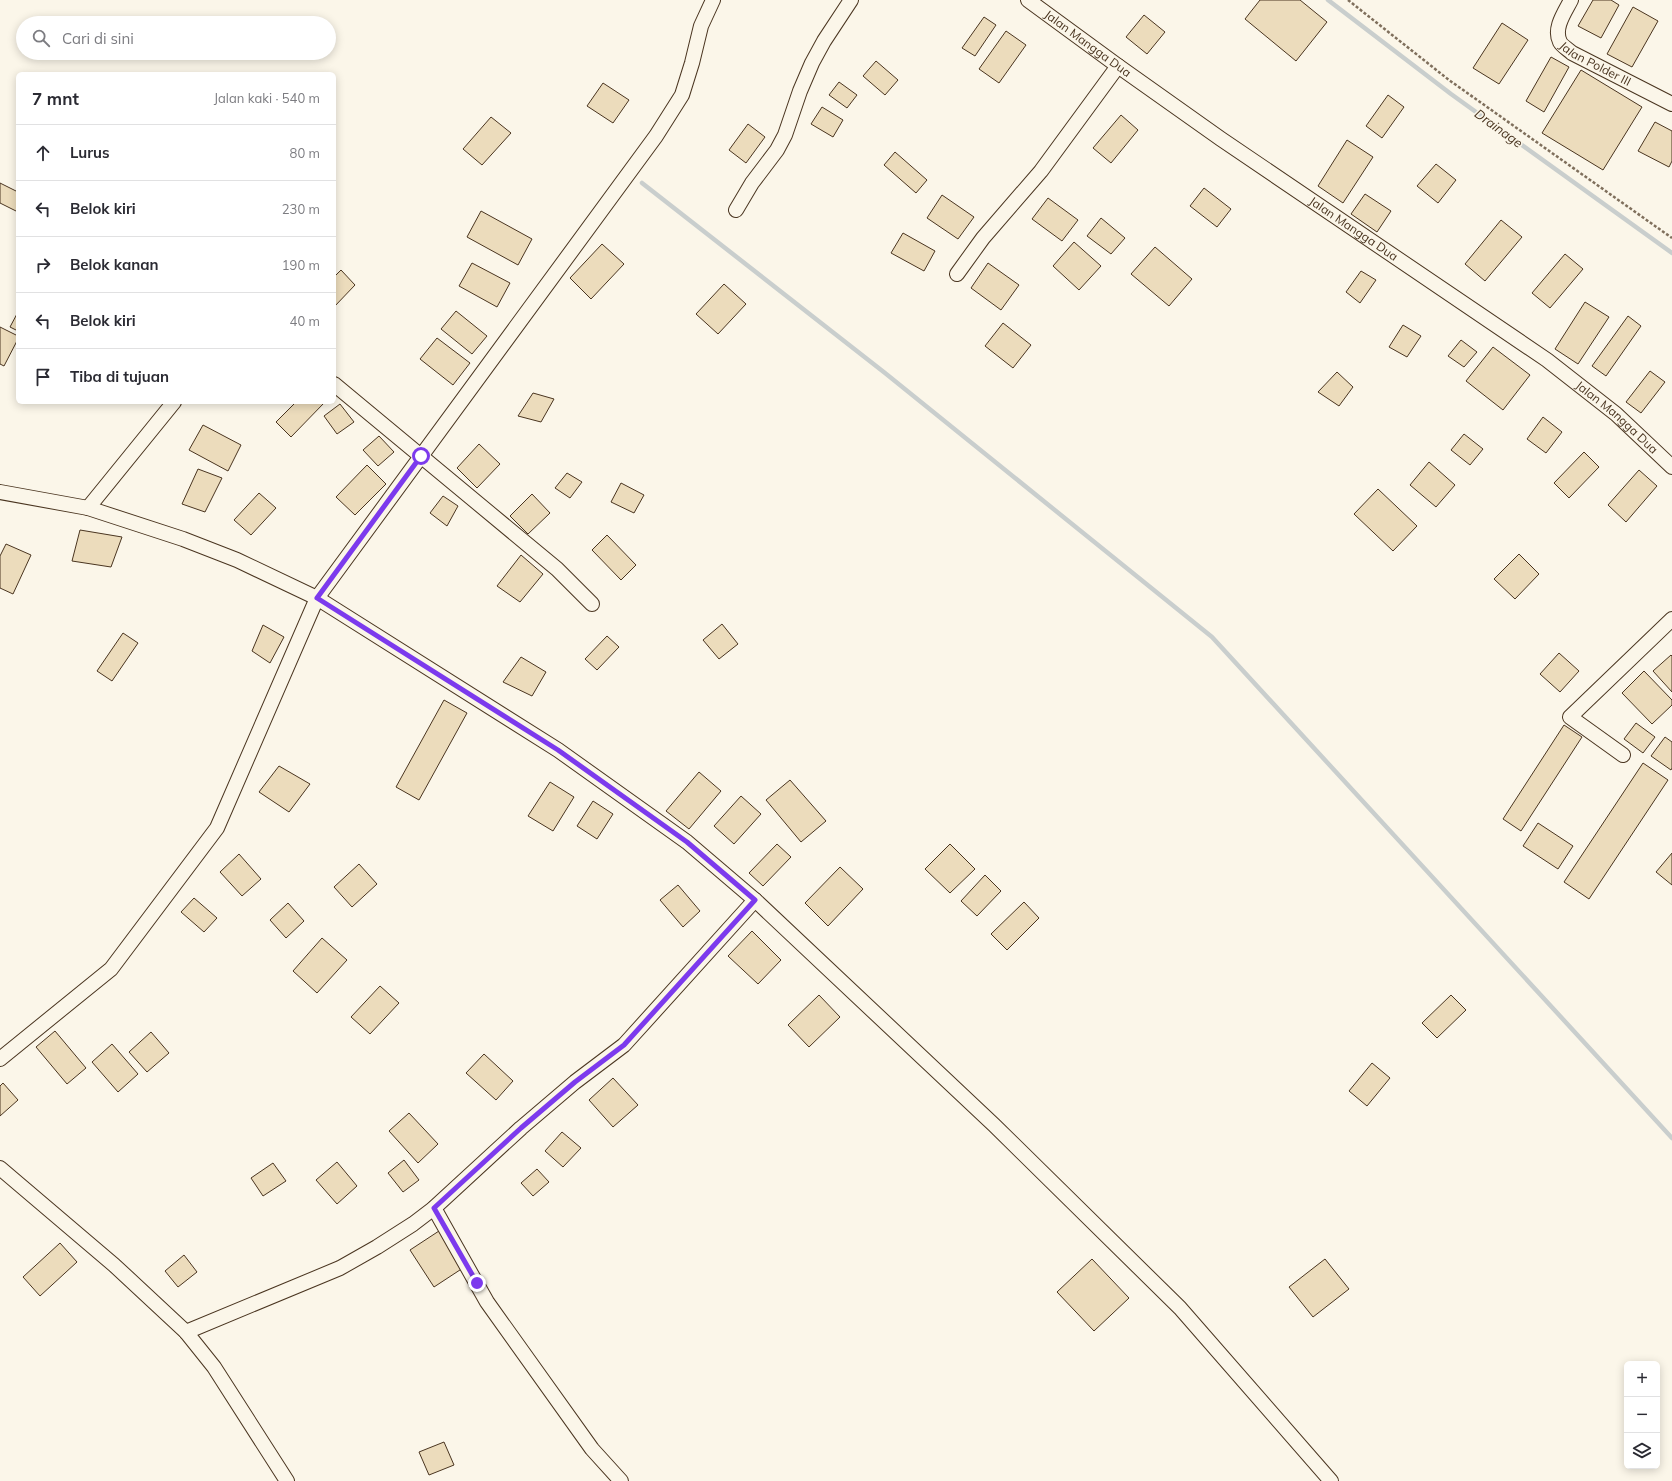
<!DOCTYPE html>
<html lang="id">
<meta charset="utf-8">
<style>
body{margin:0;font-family:Mulish,sans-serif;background:#f7f7f7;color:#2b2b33}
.controls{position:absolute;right:12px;bottom:12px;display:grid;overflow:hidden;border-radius:6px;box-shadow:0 2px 10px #0003}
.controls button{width:36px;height:36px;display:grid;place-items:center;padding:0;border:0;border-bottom:1px solid #e1e1e2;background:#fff;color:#2b2b33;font:20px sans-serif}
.stop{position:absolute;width:12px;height:12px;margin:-9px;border:3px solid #7c3aed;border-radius:50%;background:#fff}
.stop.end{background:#7c3aed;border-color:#fff;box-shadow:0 1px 4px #0008}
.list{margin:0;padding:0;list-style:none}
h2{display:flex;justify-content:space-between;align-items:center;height:52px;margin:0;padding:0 16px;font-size:17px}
h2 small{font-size:13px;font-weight:400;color:#7c7c81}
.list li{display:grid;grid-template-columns:26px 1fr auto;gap:12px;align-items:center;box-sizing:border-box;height:56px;padding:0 16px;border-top:1px solid #e1e1e2}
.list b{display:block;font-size:15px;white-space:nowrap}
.list em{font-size:13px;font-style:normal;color:#7c7c81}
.icon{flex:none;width:22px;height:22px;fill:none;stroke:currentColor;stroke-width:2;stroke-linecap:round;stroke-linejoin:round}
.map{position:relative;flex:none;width:1672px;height:1481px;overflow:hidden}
.search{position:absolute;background:#fff;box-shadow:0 2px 10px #0003;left:16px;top:16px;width:320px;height:44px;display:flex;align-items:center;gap:10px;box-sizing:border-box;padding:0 14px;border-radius:22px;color:#7c7c81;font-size:15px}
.panel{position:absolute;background:#fff;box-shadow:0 2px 10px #0003;left:16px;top:72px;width:320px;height:332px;border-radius:6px}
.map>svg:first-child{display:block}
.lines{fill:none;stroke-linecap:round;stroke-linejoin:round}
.stream{stroke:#c9cecd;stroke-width:4.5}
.building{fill:#ecdcbc;stroke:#4a3520}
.minor-casing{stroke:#4a3520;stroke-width:16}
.path{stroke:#7f6f5c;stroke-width:2.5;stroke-dasharray:3 2;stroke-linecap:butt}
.minor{stroke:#fbf6e9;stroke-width:14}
.route{stroke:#7c3aed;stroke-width:5}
.labels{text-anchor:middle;stroke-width:3;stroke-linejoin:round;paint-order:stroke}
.street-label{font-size:12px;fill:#4a3520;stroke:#fbf6e9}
.water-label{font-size:13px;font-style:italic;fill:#4a3520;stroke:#fbf6e9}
</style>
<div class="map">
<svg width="1672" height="1481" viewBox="0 0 1672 1481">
<rect width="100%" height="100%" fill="#fbf6e9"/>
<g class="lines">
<path class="stream" d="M1328 0 1451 94 1672 253
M642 183 885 373 1212 637 1672 1138"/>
</g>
<path class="building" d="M1260 0H1300L1327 22 1296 61 1245 19Z
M1593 0H1611L1619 5 1601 38 1578 26Z
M1633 7 1658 21 1632 67 1607 54Z
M1144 15 1165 32 1147 54 1126 37Z
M984 17 996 25 975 56 962 48Z
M1502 23 1528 40 1499 84 1473 68Z
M1006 31 1026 45 999 83 979 69Z
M1551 57 1569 67 1544 112 1526 101Z
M876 61 898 80 885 95 863 76Z
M1581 70 1642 107 1603 170 1542 133Z
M839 82 857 95 847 108 829 95Z
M603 83 629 100 613 123 587 106Z
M1388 95 1404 107 1382 138 1366 126Z
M822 107 843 120 833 137 811 124Z
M1121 115 1138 130 1111 163 1093 148Z
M491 117 511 133 482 165 463 149Z
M1655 122 1672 131V161L1669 167 1638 151Z
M748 124 765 137 746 163 729 150Z
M1347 140 1373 157 1343 203 1318 186Z
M895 152 927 180 916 193 884 165Z
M1436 164 1456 180 1438 203 1417 186Z
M0 183 18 192V212L0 203Z
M1204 188 1231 209 1217 227 1190 206Z
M1365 194 1391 211 1377 232 1351 214Z
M942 195 974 217 958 239 927 218Z
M1048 198 1078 220 1062 241 1032 219Z
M481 211 532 239 518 265 467 237Z
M1101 218 1125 238 1111 254 1087 236Z
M1501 220 1522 237 1485 281 1465 264Z
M903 233 935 251 924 271 891 253Z
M1074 242 1101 266 1079 290 1053 266Z
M602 244 624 264 591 299 570 278Z
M1155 247 1192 279 1169 306 1131 274Z
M1565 254 1583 269 1550 308 1532 293Z
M472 263 510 283 497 307 459 286Z
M988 263 1019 285 1001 310 971 288Z
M341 270 355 285 334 307V277Z
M1361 271 1376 280 1360 303 1346 292Z
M724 284 746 304 718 334 696 314Z
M1585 302 1609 317 1578 364 1555 349Z
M456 311 487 336 472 354 441 329Z
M18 312V331L10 327Z
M1628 316 1641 326 1606 376 1592 366Z
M1003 323 1031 345 1013 368 985 346Z
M1403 325 1421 336 1407 357 1389 347Z
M0 327 18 336V339L4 366 0 364Z
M437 338 470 363 453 385 420 359Z
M1461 340 1477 352 1464 367 1448 356Z
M1493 347 1530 375 1503 410 1466 381Z
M1650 371 1665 382 1641 413 1626 402Z
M1337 372 1353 387 1339 406 1318 392Z
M533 393 554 399 541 422 518 416Z
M296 402 324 403 291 437 276 422Z
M340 404 354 422 337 434 324 416Z
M1543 417 1562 432 1546 453 1527 439Z
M203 425 241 445 228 471 189 450Z
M1464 434 1483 449 1470 465 1451 450Z
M379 436 394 452 378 466 363 450Z
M479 444 500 464 477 488 457 468Z
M1584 452 1599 467 1569 498 1554 483Z
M1429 462 1455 485 1436 507 1410 485Z
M367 465 386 484 355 515 336 497Z
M198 469 222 478 205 512 182 504Z
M1639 470 1657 486 1626 522 1608 505Z
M567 473 582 482 570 498 555 488Z
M621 483 644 495 634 513 611 502Z
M1378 489 1417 526 1393 551 1354 514Z
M259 493 276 508 251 535 234 520Z
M532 494 550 513 528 534 510 516Z
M443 496 458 506 447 526 430 513Z
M80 530 122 537 111 567 72 561Z
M607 535 636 565 621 580 592 550Z
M6 544 31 555 13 594 0 588V556Z
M1519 554 1539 574 1515 599 1494 579Z
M521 555 543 574 520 602 497 586Z
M722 624 738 644 719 659 703 640Z
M263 625 284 637 270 663 252 651Z
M123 633 138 643 112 681 97 671Z
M607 636 619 647 597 670 585 659Z
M1559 653 1579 671 1560 692 1540 674Z
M1671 655 1672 656V692L1653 671Z
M521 657 546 672 532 696 503 682Z
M1644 671 1672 700V705L1652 724 1622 693Z
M444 700 467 713 419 800 396 787Z
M1636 723 1655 737 1643 753 1624 739Z
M1564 725 1582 737 1521 831 1503 819Z
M1665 737 1672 742V768L1671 770 1651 756Z
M1643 763 1668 780 1589 899 1564 882Z
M279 766 310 784 289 812 259 792Z
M699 772 721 791 689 829 666 811Z
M790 780 826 821 801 842 766 800Z
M550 782 574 797 553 831 528 816Z
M741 796 761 814 734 844 714 826Z
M593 801 613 814 597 839 577 826Z
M1538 823 1573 846 1558 869 1523 846Z
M777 844 791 857 763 886 749 873Z
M950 844 975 869 950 893 925 869Z
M1672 853V885L1656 872Z
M239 854 261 879 242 896 220 872Z
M359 864 377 884 352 907 334 887Z
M840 867 863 889 828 926 805 903Z
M985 875 1001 891 977 916 961 901Z
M678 885 700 911 683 927 660 900Z
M194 898 217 918 204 932 181 912Z
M1024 902 1039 918 1007 950 991 934Z
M288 903 304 921 286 938 270 920Z
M752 931 781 960 758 984 728 956Z
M322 938 347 960 317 993 293 971Z
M380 986 399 1003 370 1034 351 1017Z
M819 995 840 1017 809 1047 788 1025Z
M1451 995 1466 1010 1437 1038 1422 1023Z
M55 1031 86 1068 67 1084 36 1047Z
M151 1032 169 1053 147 1072 129 1052Z
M112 1044 138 1074 118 1092 92 1062Z
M484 1054 513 1081 496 1100 466 1073Z
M1372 1063 1390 1078 1367 1106 1349 1091Z
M613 1078 638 1105 613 1127 589 1100Z
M3 1083 18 1100 0 1116V1086Z
M409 1113 438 1144 418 1163 389 1131Z
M562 1132 581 1148 563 1167 545 1151Z
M404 1160 419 1180 403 1192 388 1173Z
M337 1162 357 1186 337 1204 316 1180Z
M273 1163 286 1181 263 1196 251 1178Z
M537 1169 549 1182 533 1196 521 1183Z
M442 1229 466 1266 434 1287 410 1250Z
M60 1243 77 1262 40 1296 23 1277Z
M184 1255 197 1272 178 1287 165 1271Z
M1092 1259 1129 1298 1094 1331 1057 1292Z
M1325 1259 1349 1289 1313 1317 1289 1287Z
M444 1442 454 1465 429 1475 419 1452Z"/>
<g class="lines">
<g class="minor-casing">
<g id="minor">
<path id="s1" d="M1028 0 1118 66 1221 139 1547 360 1616 414 1672 467"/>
<path id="s2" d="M1571 0C1565 12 1553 28 1560 42 1562 46 1569 50 1572 53L1672 104"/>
<path d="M736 210 752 183 777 150 785 135 800 91 812 63 824 41 851 0"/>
<path d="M957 274 983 238 1041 171 1118 66"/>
<path d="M334 384 557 569 592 604"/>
<path d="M0 492 88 508 183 539 237 560 317 598 558 750 687 842 755 900 994 1125 1180 1308 1331 1481"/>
<path d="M88 508 174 402"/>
<path d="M1623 755 1570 717 1672 619"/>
<path d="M0 1059 111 969 217 828 317 598 656 136 682 95 692 63 701 26 713 0"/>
<path d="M0 1168 114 1265 186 1332 214 1367 287 1481"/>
<path d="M434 1208 487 1302 592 1449 621 1481"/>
<path d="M186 1332 340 1268 377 1247 413 1224 434 1208 521 1128 575 1082 624 1045 755 900"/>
</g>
</g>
<path class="path" d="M1348 0 1449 80 1672 238"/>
<use href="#minor" class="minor"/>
</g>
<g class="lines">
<path class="route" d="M421 456 317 598 558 750 687 842 755 900 624 1045 575 1082 521 1128 434 1208 477 1283"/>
</g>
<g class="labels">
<g class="street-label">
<text dy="4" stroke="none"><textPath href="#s1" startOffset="74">Jalan Mangga Dua</textPath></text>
<text dy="4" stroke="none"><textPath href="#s2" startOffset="87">Jalan Polder III</textPath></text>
<text dy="4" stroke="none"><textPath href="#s1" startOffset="398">Jalan Mangga Dua</textPath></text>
<text dy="4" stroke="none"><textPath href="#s1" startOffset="722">Jalan Mangga Dua</textPath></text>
</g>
<g class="water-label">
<text transform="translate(1499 128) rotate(36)" y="5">Drainage</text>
</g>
</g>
</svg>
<div class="controls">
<button>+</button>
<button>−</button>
<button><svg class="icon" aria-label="layers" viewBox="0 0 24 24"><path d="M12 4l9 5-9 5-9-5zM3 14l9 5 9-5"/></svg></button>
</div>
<div class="stop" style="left:421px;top:456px"></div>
<div class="stop end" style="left:477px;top:1283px"></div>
<div class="search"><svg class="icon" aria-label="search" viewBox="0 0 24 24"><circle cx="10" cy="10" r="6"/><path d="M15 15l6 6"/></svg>Cari di sini</div>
<section class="panel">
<h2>7 mnt<small>Jalan kaki · 540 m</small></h2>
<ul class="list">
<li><svg class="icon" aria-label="ahead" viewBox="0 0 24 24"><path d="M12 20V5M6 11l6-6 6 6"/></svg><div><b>Lurus</b></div><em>80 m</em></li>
<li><svg class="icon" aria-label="left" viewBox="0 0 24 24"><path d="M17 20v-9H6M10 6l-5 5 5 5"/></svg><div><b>Belok kiri</b></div><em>230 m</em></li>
<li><svg class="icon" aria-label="right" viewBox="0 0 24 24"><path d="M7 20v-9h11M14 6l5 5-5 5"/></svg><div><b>Belok kanan</b></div><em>190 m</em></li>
<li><svg class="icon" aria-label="left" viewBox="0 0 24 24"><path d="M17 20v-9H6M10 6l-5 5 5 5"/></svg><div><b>Belok kiri</b></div><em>40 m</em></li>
<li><svg class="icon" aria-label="arrive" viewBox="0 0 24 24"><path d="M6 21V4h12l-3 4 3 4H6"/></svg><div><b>Tiba di tujuan</b></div></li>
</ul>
</section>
</div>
